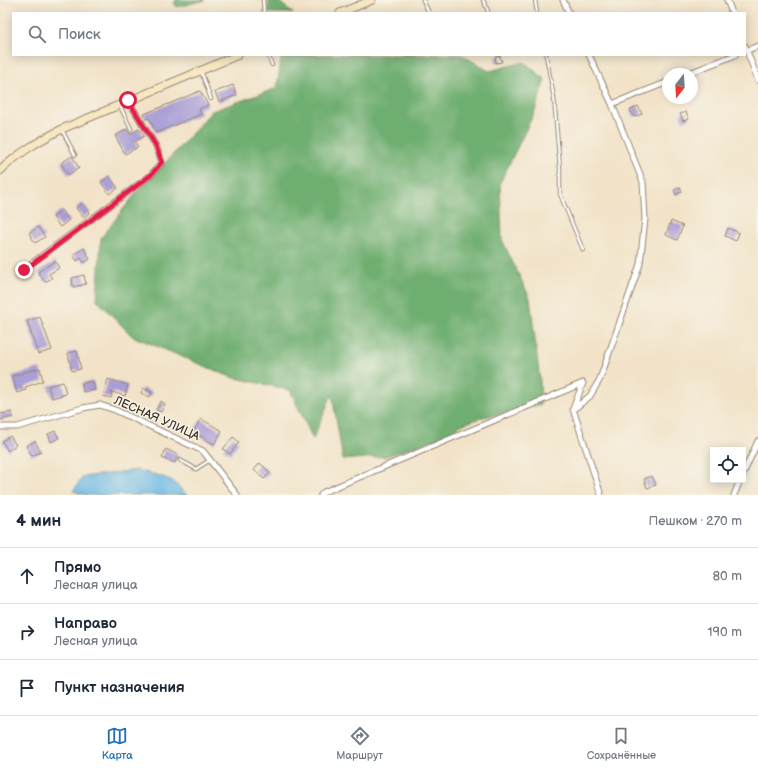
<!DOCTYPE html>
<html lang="ru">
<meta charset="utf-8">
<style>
body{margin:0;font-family:"Balsamiq Sans",sans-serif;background:#f2f2f3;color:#1f2937}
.controls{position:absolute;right:12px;bottom:12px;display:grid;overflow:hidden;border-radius:0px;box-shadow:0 2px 10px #0003}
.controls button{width:36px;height:36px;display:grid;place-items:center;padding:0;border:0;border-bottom:1px solid #e0e1e3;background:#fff;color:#1f2937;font:20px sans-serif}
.compass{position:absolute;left:662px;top:68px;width:36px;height:36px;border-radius:50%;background:#fff;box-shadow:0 2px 10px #0003;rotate:197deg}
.stop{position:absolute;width:12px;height:12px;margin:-9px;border:3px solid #e11d48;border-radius:50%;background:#fff}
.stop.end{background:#e11d48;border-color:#fff;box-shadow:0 1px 4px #0008}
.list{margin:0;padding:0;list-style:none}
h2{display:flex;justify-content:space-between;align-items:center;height:52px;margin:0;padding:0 16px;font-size:17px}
h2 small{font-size:13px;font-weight:400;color:#747a83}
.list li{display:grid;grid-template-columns:26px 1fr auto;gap:12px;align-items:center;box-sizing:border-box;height:56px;padding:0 16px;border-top:1px solid #e0e1e3}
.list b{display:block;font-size:15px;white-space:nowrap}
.list p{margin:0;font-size:13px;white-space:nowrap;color:#747a83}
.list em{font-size:13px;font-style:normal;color:#747a83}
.icon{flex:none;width:22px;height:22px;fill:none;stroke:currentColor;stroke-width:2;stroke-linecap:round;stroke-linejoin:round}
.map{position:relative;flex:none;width:758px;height:495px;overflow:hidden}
.search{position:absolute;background:#fff;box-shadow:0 2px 10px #0003;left:12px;right:12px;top:12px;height:44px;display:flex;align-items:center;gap:10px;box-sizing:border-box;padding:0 14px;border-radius:0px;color:#747a83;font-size:15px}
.sheet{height:220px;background:#fff}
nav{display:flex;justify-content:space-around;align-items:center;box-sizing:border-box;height:56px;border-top:1px solid #e0e1e3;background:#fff;font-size:11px;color:#747a83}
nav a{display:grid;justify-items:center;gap:2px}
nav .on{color:#1f6fb2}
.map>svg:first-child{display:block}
.forest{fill:#6eae6f;stroke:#546c46}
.water{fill:#69b7e3;stroke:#527080}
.building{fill:#aa9fd5}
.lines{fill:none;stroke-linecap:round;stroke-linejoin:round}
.lane-casing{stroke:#968673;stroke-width:4.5}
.street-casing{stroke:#968673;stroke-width:7}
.secondary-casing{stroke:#968673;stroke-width:9}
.lane{stroke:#fff;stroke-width:2.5}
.street{stroke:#fff;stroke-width:5}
.secondary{stroke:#f7e8c3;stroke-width:7}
.route{stroke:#e11d48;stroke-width:5}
.labels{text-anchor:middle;stroke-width:3;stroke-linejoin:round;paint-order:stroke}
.street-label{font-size:12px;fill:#3b2a1e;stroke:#f7f3e8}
</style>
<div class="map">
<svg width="758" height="495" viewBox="0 0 758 495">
<rect width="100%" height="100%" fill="#f7f3e8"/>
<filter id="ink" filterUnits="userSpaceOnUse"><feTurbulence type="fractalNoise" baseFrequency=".025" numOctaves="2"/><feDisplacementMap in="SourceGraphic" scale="8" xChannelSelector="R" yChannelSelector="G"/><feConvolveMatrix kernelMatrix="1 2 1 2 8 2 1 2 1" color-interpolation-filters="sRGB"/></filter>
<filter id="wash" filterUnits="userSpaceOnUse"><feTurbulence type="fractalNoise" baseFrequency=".012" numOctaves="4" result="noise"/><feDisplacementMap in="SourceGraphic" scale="16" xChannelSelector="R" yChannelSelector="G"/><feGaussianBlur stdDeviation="0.9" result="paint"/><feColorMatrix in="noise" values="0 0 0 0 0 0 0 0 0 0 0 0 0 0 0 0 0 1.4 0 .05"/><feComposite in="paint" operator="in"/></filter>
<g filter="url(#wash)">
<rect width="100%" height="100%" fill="#f2e3c8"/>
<path class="forest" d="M176 0H205L177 7 174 3Z
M269 0H279L283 5 293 13H269L268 6Z
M290 55H462L489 71 524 62 545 79 535 111 500 183 502 240 530 298 540 381 541 404 519 410 483 417 461 425 442 437 387 456 343 460 332 394 313 439 290 390 231 377 132 336 97 300 101 238 146 180 168 160 212 111 277 88 281 58Z"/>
<path class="water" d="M137 470 160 476 173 481 187 495H86L73 491 83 477Z"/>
<g id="blocks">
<path class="building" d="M500 56 502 62 496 63 495 57Z
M233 85 237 95 219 102 215 92Z
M200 91 208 105 199 109 201 114 156 133 149 118 146 119 144 114Z
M638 106 642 114 634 117 630 110Z
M686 112 689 119 683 121 680 114Z
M127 129 130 134 139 129 144 136 135 142 138 147 125 154 115 136Z
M72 156 79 168 68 175 61 163Z
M109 176 118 188 109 194 101 182Z
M680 187 682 192 676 195 674 190Z
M82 203 90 212 84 218 76 208Z
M61 210 69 220 60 227 53 217Z
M671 221 683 226 677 240 666 235Z
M38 227 45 237 35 243 29 233Z
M728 228 739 233 736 241 725 236Z
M84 248 90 259 84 263 81 258 77 261 73 255Z
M55 261 59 268 49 274 52 278 45 282 38 272Z
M84 275 86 284 73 287 72 278Z
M40 317 52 350 38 354 27 321Z
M77 351 81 369 72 371 68 353Z
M40 368 43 381 25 387 26 390 17 393 12 376Z
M108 379 128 385 125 396 112 392 111 398 103 396Z
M93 381 95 390 83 392 82 383Z
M63 382 66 394 52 398 48 386Z
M143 388 152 392 150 397 141 393Z
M161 401 165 404 161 412 156 410Z
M12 412 13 417 0 420V414Z
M201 419 222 431 214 444 193 432Z
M55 431 59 438 51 442 48 434Z
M10 436 16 445 8 451 2 441Z
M233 437 239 442 230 454 223 449Z
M35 441 41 452 32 456 26 446Z
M166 449 178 455 175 463 162 458Z
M260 463 270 473 264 479 254 470Z
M652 476 656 485 647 488 644 479Z"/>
</g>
</g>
<g filter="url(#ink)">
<use href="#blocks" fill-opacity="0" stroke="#968673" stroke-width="1"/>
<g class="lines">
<g class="lane-casing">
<path id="lane" d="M263 0 264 13
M423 0 429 13
M483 0 488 11 487 13
M535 0 537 13
M268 55 272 65
M546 55 554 98 560 168V194L583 250
M201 71 211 99
M120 106 131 129
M62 130 75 155
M180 460 196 469 210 460"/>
</g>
<g class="street-casing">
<path id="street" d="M563 0 569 13
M727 0 732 13
M745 46 758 80
M745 51 758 46
M687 74 735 55
M612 104 668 82
M24 269 151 175 162 162 156 146 128 100
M574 409 590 396 600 379 640 264 645 219 643 182 612 104 589 55
M0 427H17L83 408 100 405 115 410 203 451 237 495
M743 474 758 441
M321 495 324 492 583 383 573 409 601 495
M734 495 740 480"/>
</g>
<g class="secondary-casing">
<path id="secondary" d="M340 13 372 0
M0 171C18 153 39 141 62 129L238 55"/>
</g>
<use href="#lane" class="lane"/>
<use href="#street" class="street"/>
<use href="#secondary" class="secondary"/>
</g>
</g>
<g class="lines" filter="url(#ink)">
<path class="route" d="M24 270 151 175 162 162 156 146 128 100"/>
</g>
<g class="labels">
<g class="street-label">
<text transform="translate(157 418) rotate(24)" y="4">ЛЕСНАЯ УЛИЦА</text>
</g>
</g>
</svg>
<div class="controls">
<button><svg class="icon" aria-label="locate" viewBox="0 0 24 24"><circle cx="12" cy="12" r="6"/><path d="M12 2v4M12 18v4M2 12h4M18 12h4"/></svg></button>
</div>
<svg class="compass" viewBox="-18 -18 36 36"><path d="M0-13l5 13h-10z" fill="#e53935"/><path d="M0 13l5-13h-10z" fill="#747a83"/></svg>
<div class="stop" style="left:128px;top:100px"></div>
<div class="stop end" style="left:24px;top:270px"></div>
<div class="search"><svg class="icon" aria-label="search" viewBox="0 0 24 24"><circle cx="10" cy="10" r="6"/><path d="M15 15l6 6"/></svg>Поиск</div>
</div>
<section class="sheet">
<h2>4 мин<small>Пешком · 270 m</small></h2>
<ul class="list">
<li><svg class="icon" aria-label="ahead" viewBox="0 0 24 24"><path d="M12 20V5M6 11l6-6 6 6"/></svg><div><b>Прямо</b><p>Лесная улица</p></div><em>80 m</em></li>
<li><svg class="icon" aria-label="right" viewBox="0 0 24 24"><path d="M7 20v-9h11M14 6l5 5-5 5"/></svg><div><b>Направо</b><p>Лесная улица</p></div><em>190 m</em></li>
<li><svg class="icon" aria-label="arrive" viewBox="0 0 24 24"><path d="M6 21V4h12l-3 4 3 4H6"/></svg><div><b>Пункт назначения</b></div></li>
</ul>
</section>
<nav>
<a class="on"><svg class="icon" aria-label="map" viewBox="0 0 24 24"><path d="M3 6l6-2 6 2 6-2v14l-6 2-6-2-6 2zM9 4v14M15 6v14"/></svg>Карта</a>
<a><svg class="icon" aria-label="directions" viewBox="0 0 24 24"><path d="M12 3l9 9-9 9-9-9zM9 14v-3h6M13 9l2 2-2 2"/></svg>Маршрут</a>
<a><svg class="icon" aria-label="saved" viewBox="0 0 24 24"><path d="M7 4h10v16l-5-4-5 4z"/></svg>Сохранённые</a>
</nav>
